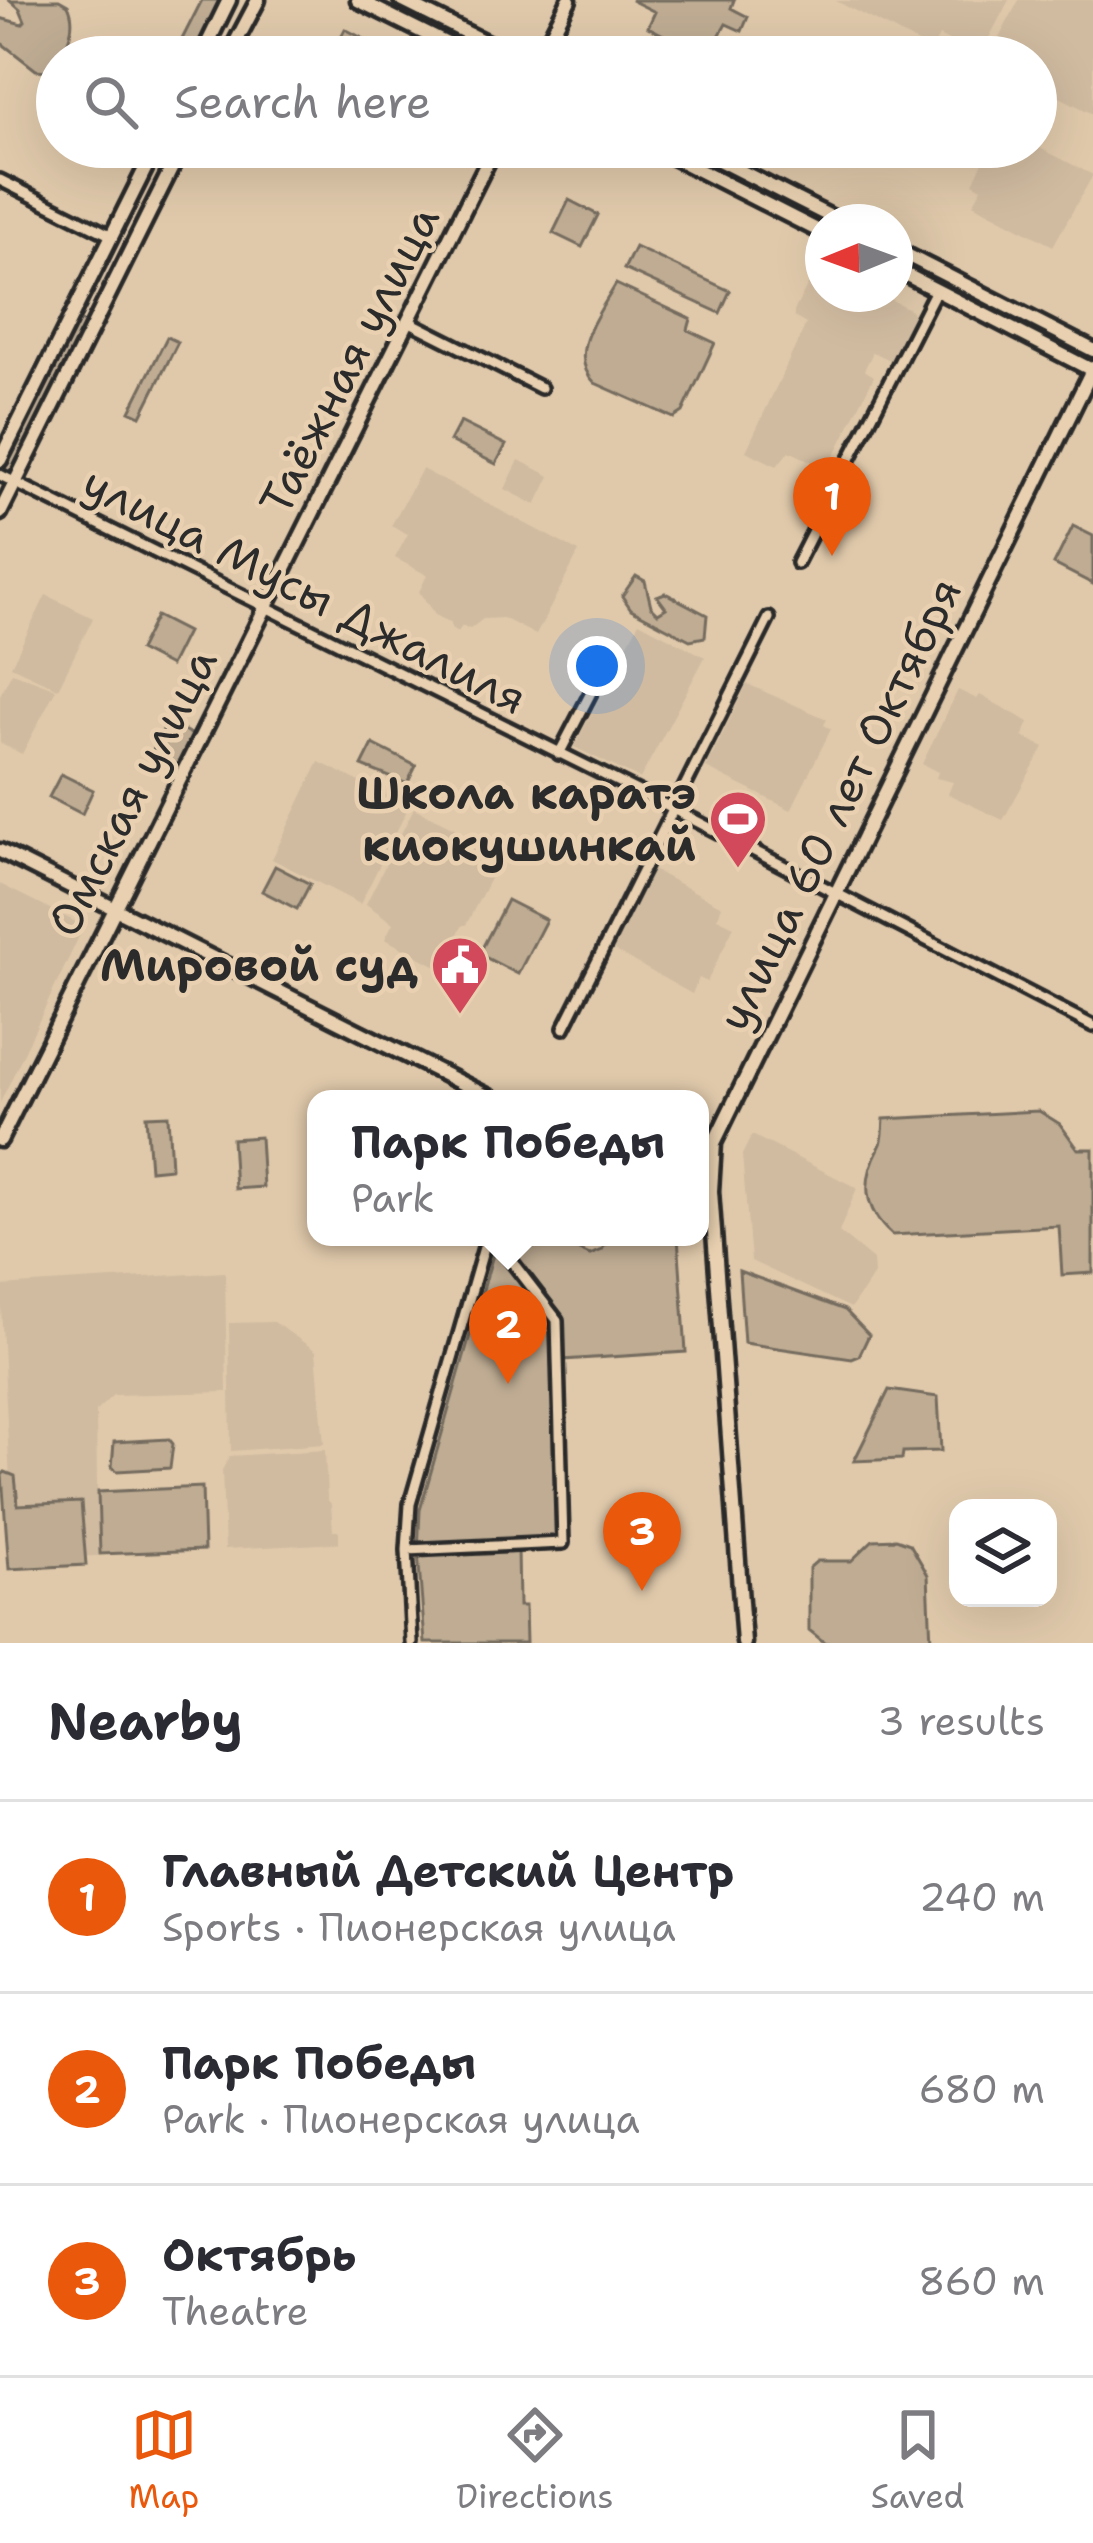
<!DOCTYPE html>
<meta charset="utf-8">
<style>
body{margin:0;font-family:"Shantell Sans",sans-serif;background:#f2f2f3;color:#2b2b33}
.controls{position:absolute;right:36px;bottom:36px;display:grid;overflow:hidden;border-radius:24px;box-shadow:0 12px 48px #0002}
.controls button{width:108px;height:108px;display:grid;place-items:center;padding:0;border:0;border-bottom:3px solid #e1e1e2;background:#fff;color:#2b2b33;font:60px sans-serif}
.compass{position:absolute;left:805px;top:204px;width:108px;height:108px;border-radius:50%;background:#fff;box-shadow:0 12px 48px #0002;rotate:269deg}
.you{position:absolute;left:597px;top:666px;width:42px;height:42px;margin:-30px;border:9px solid #fff;border-radius:50%;background:#1a73e8;box-shadow:0 0 0 18px #1a73e833}
.badge{display:grid;place-items:center;width:78px;height:78px;border-radius:50%;background:#ea580c;color:#fff;font-size:39px;font-weight:700}
.pin{position:absolute;translate:-50% -99px;filter:drop-shadow(0 3px 6px #0008)}
.pin::after{content:'';position:absolute;top:63px;width:42px;height:36px;background:inherit;clip-path:polygon(0 0,100% 0,50% 100%)}
.popup{position:absolute;left:307px;top:1090px;width:402px;height:156px;box-sizing:border-box;display:grid;place-content:center;border-radius:24px;background:#fff;filter:drop-shadow(0 3px 9px #0005);font-size:39px;white-space:nowrap;color:#7c7c81}
.popup b{font-size:45px;color:#2b2b33}
.popup::after{content:'';position:absolute;left:50%;top:100%;margin-left:-24px;border:24px solid transparent;border-top-color:#fff}
.list{margin:0;padding:0;list-style:none}
h2{display:flex;justify-content:space-between;align-items:center;height:156px;margin:0;padding:0 48px;font-size:51px}
h2 small{font-size:39px;font-weight:400;color:#7c7c81}
.list li{display:grid;grid-template-columns:78px 1fr auto;gap:36px;align-items:center;box-sizing:border-box;height:192px;padding:0 48px;border-top:3px solid #e1e1e2}
.list b{display:block;font-size:45px;white-space:nowrap}
.list p{margin:0;font-size:39px;white-space:nowrap;color:#7c7c81}
.list em{font-size:39px;font-style:normal;color:#7c7c81}
.icon{flex:none;width:66px;height:66px;fill:none;stroke:currentColor;stroke-width:2;stroke-linecap:round;stroke-linejoin:round}
.map{position:relative;flex:none;width:1093px;height:1643px;overflow:hidden}
.search{position:absolute;background:#fff;box-shadow:0 12px 48px #0002;left:36px;right:36px;top:36px;height:132px;display:flex;align-items:center;gap:30px;box-sizing:border-box;padding:0 42px;border-radius:66px;color:#7c7c81;font-size:45px}
.sheet{height:732px;background:#fff}
nav{display:flex;justify-content:space-around;align-items:center;box-sizing:border-box;height:168px;border-top:3px solid #e1e1e2;background:#fff;font-size:33px;color:#7c7c81}
nav a{display:grid;justify-items:center;gap:6px}
nav .on{color:#ea580c}
.map>svg:first-child{display:block}
.built{fill:#d0bba0}
.green{fill:#bfac93;stroke:#756c5f;stroke-width:3}
.lines{fill:none;stroke-linecap:round;stroke-linejoin:round}
.minor-casing{stroke:#2b2b2b;stroke-width:18}
.major-casing{stroke:#2b2b2b;stroke-width:21}
.minor{stroke:#e8d0b0;stroke-width:9}
.major{stroke:#e8d0b0;stroke-width:12}
.labels{text-anchor:middle;stroke-width:9;stroke-linejoin:round;paint-order:stroke}
.street-label{font-size:45px;fill:#2b2b2b;stroke:#e8d0b0}
.poi-label{font-size:45px;font-weight:bold;fill:#2b2b2b;stroke:#e8d0b0;text-anchor:end}
</style>
<div class="map">
<svg width="1093" height="1643" viewBox="0 0 1093 1643">
<rect width="100%" height="100%" fill="#e0c9ab"/>
<filter id="ink" filterUnits="userSpaceOnUse"><feTurbulence type="fractalNoise" baseFrequency=".00833" numOctaves="2"/><feDisplacementMap in="SourceGraphic" scale="24" xChannelSelector="R" yChannelSelector="G"/><feConvolveMatrix kernelMatrix="1 2 1 2 8 2 1 2 1" color-interpolation-filters="sRGB"/></filter>
<g filter="url(#ink)">
<path class="built" d="M1009 0 979 57 939 36 932 50 836 1Z
M1019 0H1093V114L1036 85V57H989Z
M1036 146 1093 175 1053 246 973 204 982 188 973 183 990 147Z
M819 264 823 265V294H880L911 310 914 315 890 360 873 352 864 370 874 376 828 469 789 451 777 466 746 451 806 324 794 317V311Z
M519 460 550 476 536 505 505 489Z
M422 469 579 552 536 635 503 618 483 619 470 629 462 626 458 632 451 628V623L435 615 419 592 427 575 395 558 408 534 391 526Z
M46 595 93 618 58 688 11 666Z
M639 622 705 657 640 779 574 747Z
M12 672 56 689 22 754 0 743V695Z
M747 684 827 719 824 725 831 729 791 810 706 768Z
M958 690 977 699 980 695 1029 722 1023 737 1044 747 1003 820 948 794 953 782 936 778 938 772 922 764Z
M319 762 409 806 360 904 272 859Z
M414 808 458 830 454 839 498 863 466 925H463L438 967 385 939 393 923 366 904Z
M653 870 722 906 717 918 734 926 707 982 699 978 692 994 613 950Z
M0 884 84 926 0 1103Z
M752 1135 857 1188 839 1232 873 1260 874 1274 851 1308 751 1261 742 1155Z
M225 1272 227 1392 113 1395 96 1411 98 1556 14 1559 0 1286Z
M274 1322 316 1351 324 1444 231 1451 229 1323Z
M325 1450 327 1499 331 1504 333 1531H339V1543L225 1549 222 1470 230 1456Z"/>
<path class="green" d="M10 0H59L68 5C79 27 64 57 48 71L36 70 0 42V18L22 24 25 21 20 9Z
M202 0H220L191 57H173Z
M631 0H734L731 8 748 17 742 31 726 24 707 57 648 27 655 12Z
M345 29 399 57H316L317 49 338 43Z
M569 200 598 215 582 247 553 233Z
M635 247 730 291 720 313 624 269Z
M895 255 1038 328V331L1033 334 895 264Z
M616 284 691 319 688 330 715 343 683 412 674 418 595 383C565 354 600 313 616 284Z
M79 320 86 325 13 471 7 473 4 466Z
M167 337 178 342 141 416 130 411Z
M460 422 506 445 496 464 450 441Z
M1073 526 1093 536V584L1054 564Z
M636 576 645 581 651 606 658 613 666 608 657 596 665 593 707 615 705 637 690 640 631 609 622 596Z
M156 616 187 632 170 666 139 650Z
M167 722 193 735 177 766 151 754Z
M373 744 416 766 407 784 362 766Z
M61 774 93 790 82 814 49 797Z
M275 866 310 884 297 909 262 891Z
M507 900 546 920 518 974 479 954Z
M1039 1111 1060 1124 1078 1149H1093V1273L1062 1275 1059 1226 892 1235C862 1208 862 1179 880 1146 884 1139 883 1127 884 1119Z
M168 1115 171 1168 150 1170 146 1116Z
M260 1137 263 1187 235 1189 232 1139Z
M498 1237H572L577 1249 590 1255 602 1250 608 1237H678L686 1352 563 1360 567 1545 518 1547 519 1606H525L526 1643H425L418 1552 420 1510Z
M739 1271 845 1310 869 1335 859 1356 852 1359 744 1343Z
M889 1390 938 1397 941 1451 903 1452 902 1459 854 1461Z
M169 1439 173 1444 170 1468 117 1471 112 1467 114 1442Z
M5 1472 15 1476 18 1505 81 1502 86 1565 9 1569 2 1475Z
M202 1487 204 1550 100 1554 98 1492Z
M896 1539 910 1544 928 1575 931 1643H825L809 1630V1568L817 1561H851L873 1540Z"/>
<g class="lines">
<g class="minor-casing">
<path id="minor" d="M0 180 112 236
M408 321 541 388
M0 475 673 809 1093 1026
M797 563 936 290
M559 754 609 658
M564 1028 769 618
M407 1550 563 1543 557 1320 493 1237
M412 1643 407 1550 410 1504 487 1237"/>
</g>
<g class="major-casing">
<path id="major" d="M358 0 473 57
M401 0 515 57
M201 57 229 0
M228 57 258 0
M540 57 569 0
M653 147 823 233
M693 147 841 222
M895 249 1093 350
M895 269 1092 370
M0 460 156 147
M0 513 182 147
M0 851 493 1099
M0 1140 495 147
M744 1643 711 1191 714 1143 1093 368"/>
</g>
<use href="#minor" class="minor"/>
<use href="#major" class="major"/>
</g>
</g>
<defs>
<g id="stadium-pin" transform="scale(3)"><path d="M0 17L-7.5 6A9.5 9.5 0 1 1 7.5 6Z" fill="#d1495b" stroke="#e8d0b0"/><path d="M0-5a6.5 5 0 1 0 0 10a6.5 5 0 1 0 0-10ZM-3.5-1.8h7v3.6h-7Z" fill="#fff"/></g>
<g id="civic-pin" transform="scale(3)"><path d="M0 17L-7.5 6A9.5 9.5 0 1 1 7.5 6Z" fill="#d1495b" stroke="#e8d0b0"/><path d="M-.6-6.5H3V-4.5H.6V-3L4-1V1h2V6H-6V1h2V-1L-.6-3ZM-1.2 2.5V6h2.4V2.5Z" fill="#fff"/></g>
</defs>
<g fill-rule="evenodd">
<use href="#stadium-pin" x="738" y="819"/>
<use href="#civic-pin" x="460" y="965"/>
</g>
<g class="labels">
<g class="street-label">
<text transform="translate(349 360) rotate(-63)" y="16">Таёжная улица</text>
<text transform="translate(305 590) rotate(27)" y="16">улица Мусы Джалиля</text>
<text transform="translate(132 792) rotate(-63)" y="16">Омская улица</text>
<text transform="translate(839 804) rotate(-64)" y="16">улица 60 лет Октября</text>
</g>
<g class="poi-label">
<text x="696" y="809">Школа каратэ<tspan x="696" dy="52">киокушинкай</tspan></text>
<text x="418" y="981">Мировой суд</text>
</g>
</g>
</svg>
<div class="controls">
<button><svg class="icon" aria-label="layers" viewBox="0 0 24 24"><path d="M12 4l9 5-9 5-9-5zM3 14l9 5 9-5"/></svg></button>
</div>
<svg class="compass" viewBox="-18 -18 36 36"><path d="M0-13l5 13h-10z" fill="#e53935"/><path d="M0 13l5-13h-10z" fill="#7c7c81"/></svg>
<div class="you"></div>
<div class="pin badge" style="left:832px;top:556px">1</div>
<div class="pin badge" style="left:508px;top:1384px">2</div>
<div class="popup"><b>Парк Победы</b>Park</div>
<div class="pin badge" style="left:642px;top:1591px">3</div>
<div class="search"><svg class="icon" aria-label="search" viewBox="0 0 24 24"><circle cx="10" cy="10" r="6"/><path d="M15 15l6 6"/></svg>Search here</div>
</div>
<section class="sheet">
<h2>Nearby<small>3 results</small></h2>
<ul class="list">
<li><span class="badge">1</span><div><b>Главный Детский Центр</b><p>Sports · Пионерская улица</p></div><em>240 m</em></li>
<li><span class="badge">2</span><div><b>Парк Победы</b><p>Park · Пионерская улица</p></div><em>680 m</em></li>
<li><span class="badge">3</span><div><b>Октябрь</b><p>Theatre</p></div><em>860 m</em></li>
</ul>
</section>
<nav>
<a class="on"><svg class="icon" aria-label="map" viewBox="0 0 24 24"><path d="M3 6l6-2 6 2 6-2v14l-6 2-6-2-6 2zM9 4v14M15 6v14"/></svg>Map</a>
<a><svg class="icon" aria-label="directions" viewBox="0 0 24 24"><path d="M12 3l9 9-9 9-9-9zM9 14v-3h6M13 9l2 2-2 2"/></svg>Directions</a>
<a><svg class="icon" aria-label="saved" viewBox="0 0 24 24"><path d="M7 4h10v16l-5-4-5 4z"/></svg>Saved</a>
</nav>
